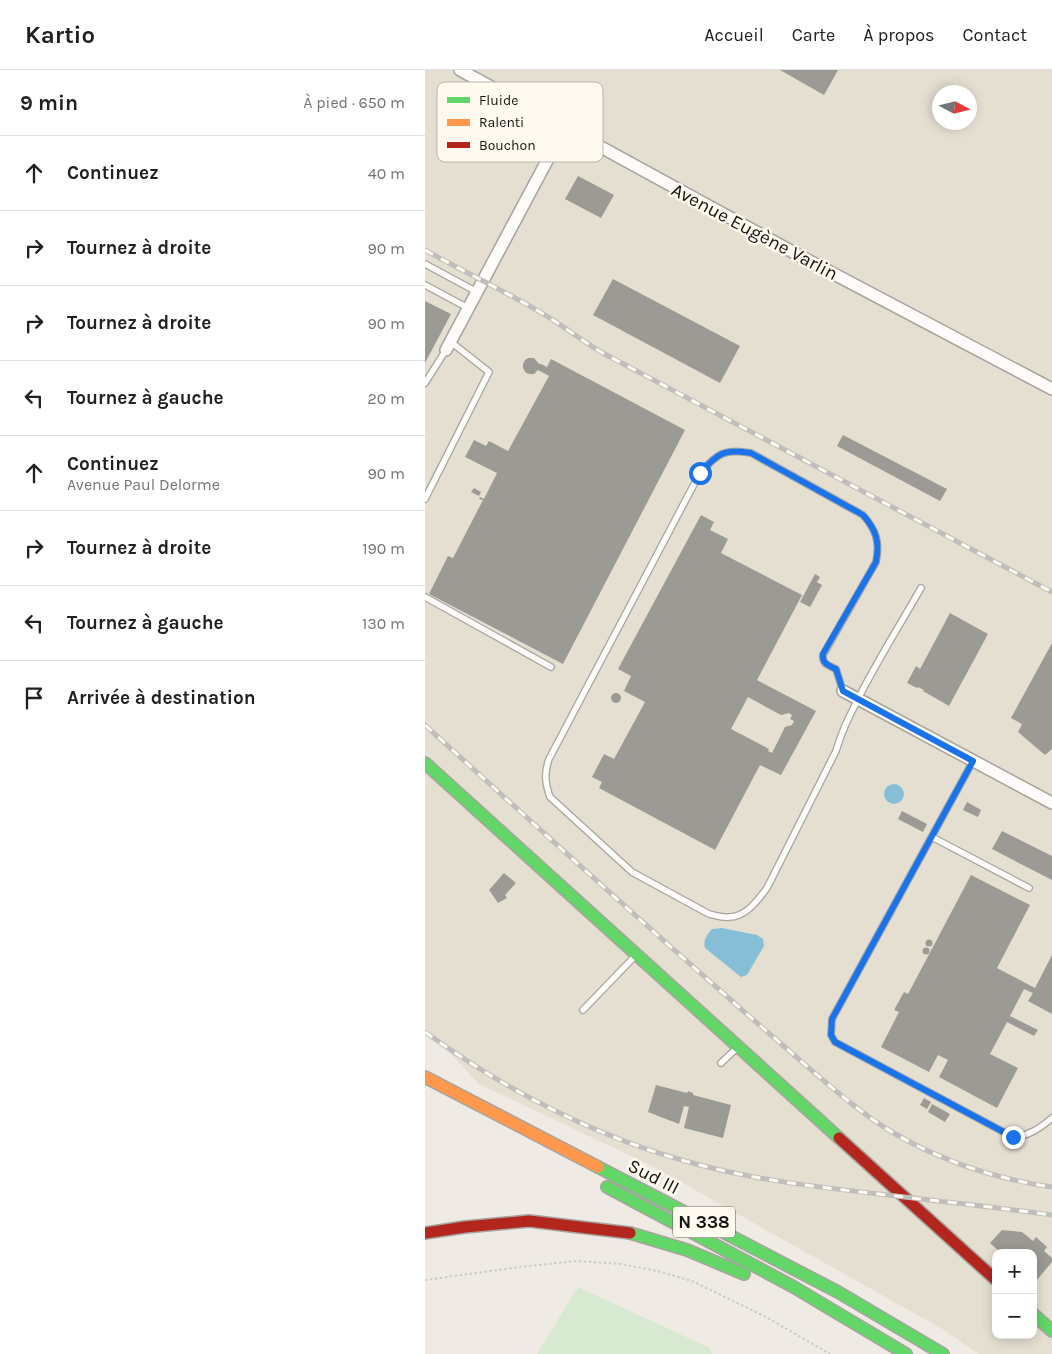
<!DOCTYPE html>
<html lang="fr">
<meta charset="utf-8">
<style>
body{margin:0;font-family:Karla,sans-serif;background:#f6f6f6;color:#202124}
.controls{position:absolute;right:15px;bottom:15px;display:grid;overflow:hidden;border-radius:10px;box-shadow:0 2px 12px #0003}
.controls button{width:45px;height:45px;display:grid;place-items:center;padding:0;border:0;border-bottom:1px solid #e0e0e0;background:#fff;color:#202124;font:25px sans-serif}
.compass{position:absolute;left:507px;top:15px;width:45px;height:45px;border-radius:50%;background:#fff;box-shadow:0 2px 12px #0003;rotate:97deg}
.stop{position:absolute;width:15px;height:15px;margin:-11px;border:4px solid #1a73e8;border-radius:50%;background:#fff}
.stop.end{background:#1a73e8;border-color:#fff;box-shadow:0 1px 5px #0008}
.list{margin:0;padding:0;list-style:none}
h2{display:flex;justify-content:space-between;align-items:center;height:65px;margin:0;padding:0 20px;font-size:21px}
h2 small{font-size:16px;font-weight:400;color:#757577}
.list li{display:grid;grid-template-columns:32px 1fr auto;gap:15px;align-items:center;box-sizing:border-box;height:75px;padding:0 20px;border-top:1px solid #e0e0e0}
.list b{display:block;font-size:19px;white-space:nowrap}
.list p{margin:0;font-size:16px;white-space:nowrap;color:#757577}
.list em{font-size:16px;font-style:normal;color:#757577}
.icon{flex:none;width:28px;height:28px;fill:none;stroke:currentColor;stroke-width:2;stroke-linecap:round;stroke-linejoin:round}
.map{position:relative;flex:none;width:627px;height:1284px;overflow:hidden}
header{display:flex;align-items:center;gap:30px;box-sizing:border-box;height:70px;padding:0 25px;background:#fff;border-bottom:1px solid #e0e0e0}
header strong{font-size:24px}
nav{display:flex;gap:28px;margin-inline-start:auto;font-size:18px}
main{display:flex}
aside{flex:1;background:#fff}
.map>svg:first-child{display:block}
.built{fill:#e5dfd2;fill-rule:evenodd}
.green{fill:#d7e9d1}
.water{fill:#87bed7}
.building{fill:#9c9a94;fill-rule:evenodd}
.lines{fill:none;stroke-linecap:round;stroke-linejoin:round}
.lane-casing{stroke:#a6a49e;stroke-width:8}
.street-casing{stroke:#a6a49e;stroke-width:14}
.fast-casing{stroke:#a6a49e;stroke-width:14}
.slow-casing{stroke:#a6a49e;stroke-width:14}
.jam-casing{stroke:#a6a49e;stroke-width:14}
.path{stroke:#cbcbc9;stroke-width:2;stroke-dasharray:2.5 2.5;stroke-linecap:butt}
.lane{stroke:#fdfcfb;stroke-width:5.5}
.street{stroke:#fdfcfb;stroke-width:11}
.fast{stroke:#63d668;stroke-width:11}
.slow{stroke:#ff974d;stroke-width:11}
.jam{stroke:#b3261e;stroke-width:11}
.rail-casing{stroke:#bfbebc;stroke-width:5}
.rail{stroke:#fffaf0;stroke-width:3;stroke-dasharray:9;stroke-linecap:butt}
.route{stroke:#1a73e8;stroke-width:6}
.labels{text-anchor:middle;stroke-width:5;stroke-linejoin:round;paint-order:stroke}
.shield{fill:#fffaf0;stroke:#5c5953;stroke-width:1}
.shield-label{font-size:18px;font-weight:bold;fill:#161410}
.street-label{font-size:19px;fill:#161410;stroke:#fffaf0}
.key{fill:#fffaf0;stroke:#b9b5ad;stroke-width:1}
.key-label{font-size:14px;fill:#161410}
</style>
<header>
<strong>Kartio</strong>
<nav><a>Accueil</a><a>Carte</a><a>À propos</a><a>Contact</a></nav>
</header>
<main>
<aside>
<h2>9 min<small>À pied · 650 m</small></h2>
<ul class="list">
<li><svg class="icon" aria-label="ahead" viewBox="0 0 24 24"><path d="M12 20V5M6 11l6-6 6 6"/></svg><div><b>Continuez</b></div><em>40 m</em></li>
<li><svg class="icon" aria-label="right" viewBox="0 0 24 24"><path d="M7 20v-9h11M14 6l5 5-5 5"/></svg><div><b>Tournez à droite</b></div><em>90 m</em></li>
<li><svg class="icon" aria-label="right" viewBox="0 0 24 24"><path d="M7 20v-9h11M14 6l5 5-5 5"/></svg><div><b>Tournez à droite</b></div><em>90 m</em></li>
<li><svg class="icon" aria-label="left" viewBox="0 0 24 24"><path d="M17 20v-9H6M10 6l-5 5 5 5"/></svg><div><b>Tournez à gauche</b></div><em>20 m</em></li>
<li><svg class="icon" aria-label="ahead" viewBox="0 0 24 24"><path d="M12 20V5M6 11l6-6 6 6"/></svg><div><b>Continuez</b><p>Avenue Paul Delorme</p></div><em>90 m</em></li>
<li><svg class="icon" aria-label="right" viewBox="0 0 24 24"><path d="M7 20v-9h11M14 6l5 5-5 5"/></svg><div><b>Tournez à droite</b></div><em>190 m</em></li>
<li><svg class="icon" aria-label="left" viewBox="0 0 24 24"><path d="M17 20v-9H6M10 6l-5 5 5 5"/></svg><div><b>Tournez à gauche</b></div><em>130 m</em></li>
<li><svg class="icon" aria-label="arrive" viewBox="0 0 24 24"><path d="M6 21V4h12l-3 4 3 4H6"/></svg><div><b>Arrivée à destination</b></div></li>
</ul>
</aside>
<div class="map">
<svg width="627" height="1284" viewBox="0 0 627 1284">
<rect width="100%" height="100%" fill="#efebe4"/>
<path class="built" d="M0 0H627V1284H554L519 1260 229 1097 54 1014 0 957ZM514 22H544V52H514ZM571 1183H608V1265H571Z"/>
<path class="green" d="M153 1217 285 1278 287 1284H112Z"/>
<path class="water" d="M459 724a10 10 0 1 1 20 0a10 10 0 1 1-20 0Z
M297 858 332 865 338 869 339 876 322 905 316 907 280 878C278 870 282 865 287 859Z"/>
<path class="building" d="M355 0H413L399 25Z
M153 106 189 125 176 148 140 129Z
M188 209 315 276 295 313 168 245Z
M0 231 26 244 0 293Z
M103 288H109L114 294H116L122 297 126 289 260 360 138 594 4 524 23 486 28 488 58 430 54 429 55 427 59 429 72 403 40 387 49 370 61 376 64 371 83 381 124 306 113 300 109 304H105L101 303 98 298V294L100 290Z
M418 365 522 419 515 431 412 376Z
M49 418 56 422 54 426 46 422Z
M276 445 289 452 285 460 303 469 296 483 377 525 332 610 391 641 356 705 335 695 290 780 174 718 177 712 167 707 179 684 189 689 220 632 199 621 206 606 193 599ZM323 627 356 645 364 643 367 645 365 649 369 651 367 655 360 657 347 683 343 681 344 679 306 659Z
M390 504 395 507 392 512 397 515 385 537 375 532Z
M525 543 563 564 524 636 498 621 499 620 493 617 492 618 482 613 491 596 495 599Z
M627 573V679L620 685 593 662 597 654 586 648Z
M186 628a5 5 0 1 1 10 0a5 5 0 1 1-10 0Z
M542 732 556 740 553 747 538 740Z
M477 741 502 754 498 762 473 749Z
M577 761 627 786V810L567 779Z
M79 803 91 813 80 825 82 828 73 833 64 820Z
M546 805 605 835 572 898 610 918 627 885V944L603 931 608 923 599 919 585 946 613 960 609 966 582 952 565 984 593 998 572 1038 514 1007 523 990 513 985 504 1002 456 977 474 942 469 940 479 922 483 924Z
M500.5 873a3.5 3.5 0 1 1 7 0a3.5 3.5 0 1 1-7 0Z
M497.5 881a3.5 3.5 0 1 1 7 0a3.5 3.5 0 1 1-7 0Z
M231 1015 262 1023 263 1021 268 1023V1025L306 1035 298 1068 259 1058 264 1037 259 1036 254 1054 223 1042Z
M499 1028 506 1032 502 1039 495 1035Z
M507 1034 525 1044 520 1052 503 1042Z
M577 1160 597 1162 608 1171 611 1167 622 1177 619 1181 627 1188V1192L610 1212 608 1211V1183H576L565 1173Z"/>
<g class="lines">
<g class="lane-casing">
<path id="lane" d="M0 194 52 222
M0 215 43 238
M0 313 21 280
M0 429 64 302 26 272
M0 527 126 597
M418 621 411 599C403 595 397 594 398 585L451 492C455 471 451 460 438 445L326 383C299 378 292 384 275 403L124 689C119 703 120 713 125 727L207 802 284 844C290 845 297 848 304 847 321 847 333 830 342 818L411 681C417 660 425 645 435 625 454 588 476 553 496 518
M548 691 407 949 406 965 410 972 588 1067C604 1066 615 1058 627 1048
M507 767 604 818
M158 940 211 885
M296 993 313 977"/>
</g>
<g class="street-casing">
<path id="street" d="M35 0 375 186 627 319
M21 280 140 57
M418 621 627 733"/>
</g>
<g class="fast-casing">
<path id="fast" d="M0 693 414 1068
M173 1097 413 1222 518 1284
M182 1117 367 1216 481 1284
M205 1163 262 1180 319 1204
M608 1244 627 1261"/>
</g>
<g class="slow-casing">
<path id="slow" d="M0 1007 173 1097"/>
</g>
<g class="jam-casing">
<path id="jam" d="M414 1068 571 1210
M0 1163 40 1157 104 1151 205 1163"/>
</g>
<path class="path" d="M0 1210 95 1197 151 1191 196 1194 232 1201 267 1211 341 1247 405 1284"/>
<use href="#lane" class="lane"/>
<use href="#street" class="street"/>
<use href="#fast" class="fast"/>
<use href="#slow" class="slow"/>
<use href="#jam" class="jam"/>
<g class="rail-casing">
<path id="rail" d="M0 180C36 200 73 218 108 238 132 251 153 268 176 282L627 522
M0 655C102 748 203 840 307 931 333 954 359 976 385 999 411 1021 437 1044 467 1062 516 1091 571 1109 627 1117
M0 962C82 1021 172 1068 271 1094 331 1110 392 1117 454 1124 512 1131 569 1137 627 1145"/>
</g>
<use href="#rail" class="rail"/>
</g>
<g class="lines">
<path class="route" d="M275 403C292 384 299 378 326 383L438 445C451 460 455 471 451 492L398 584C397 594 403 595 411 599L418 621 548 691 407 949 406 965 410 972 588 1067"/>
</g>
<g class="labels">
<rect class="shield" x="248" y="1136.5" width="62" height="31" rx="4"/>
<g class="shield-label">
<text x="279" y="1158">N 338</text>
</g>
<g class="street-label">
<text transform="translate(330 161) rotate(28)" y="7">Avenue Eugène Varlin</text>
<text transform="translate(229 1106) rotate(27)" y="7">Sud III</text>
</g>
</g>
<rect x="12" y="12" width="166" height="80" rx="8" class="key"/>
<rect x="22" y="27" width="23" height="6" fill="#63d668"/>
<rect x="22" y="49" width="23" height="7" fill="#ff974d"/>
<rect x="22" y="72" width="23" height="6" fill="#b3261e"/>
<g class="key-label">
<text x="54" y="35">Fluide</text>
<text x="54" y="57">Ralenti</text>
<text x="54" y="80">Bouchon</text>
</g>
</svg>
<div class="controls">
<button>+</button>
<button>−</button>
</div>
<svg class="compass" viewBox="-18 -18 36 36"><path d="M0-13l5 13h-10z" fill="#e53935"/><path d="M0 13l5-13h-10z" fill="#757577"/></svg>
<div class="stop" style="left:275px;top:403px"></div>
<div class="stop end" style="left:588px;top:1067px"></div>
</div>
</main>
